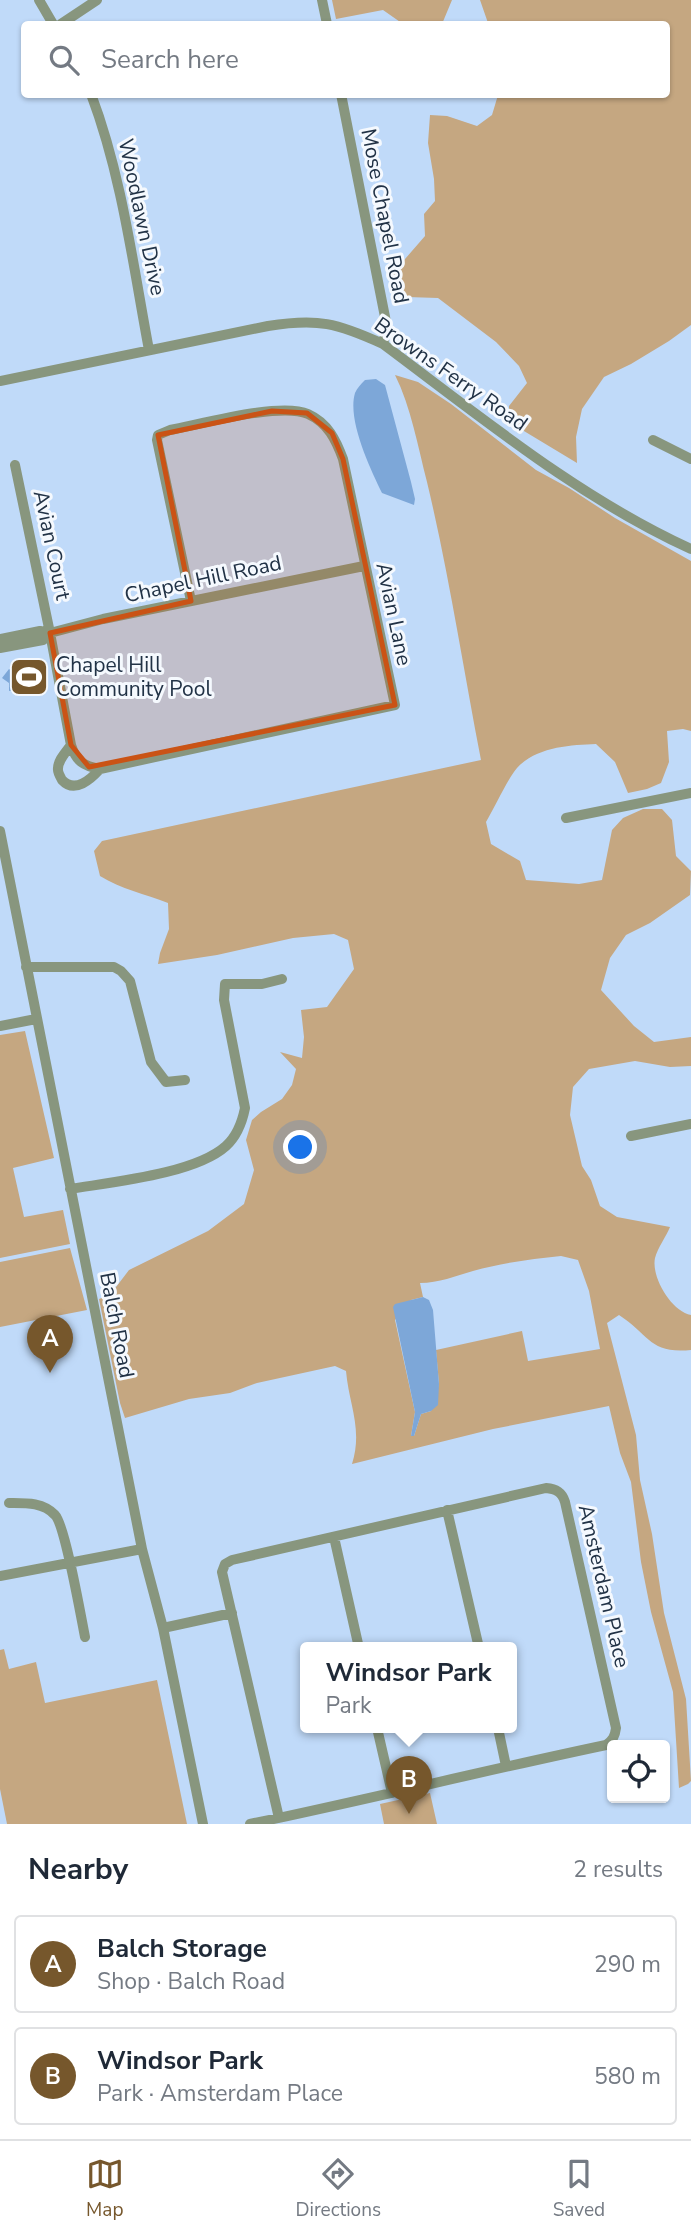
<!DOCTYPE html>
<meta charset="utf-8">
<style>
body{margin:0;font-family:"Nunito Sans",sans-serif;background:#f6f6f7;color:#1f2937}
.controls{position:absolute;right:21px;bottom:21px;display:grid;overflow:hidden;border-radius:7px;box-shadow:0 2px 5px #0004}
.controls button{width:63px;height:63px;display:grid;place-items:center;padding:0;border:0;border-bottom:2px solid #e0e1e3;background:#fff;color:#1f2937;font:35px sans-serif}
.you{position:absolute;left:301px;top:1148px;width:24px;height:24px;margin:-18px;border:5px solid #fff;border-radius:50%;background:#1a73e8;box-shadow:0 0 0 10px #1a73e833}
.badge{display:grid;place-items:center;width:46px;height:46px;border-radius:50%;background:#76572c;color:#fff;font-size:23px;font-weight:700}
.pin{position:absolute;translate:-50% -58px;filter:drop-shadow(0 2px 4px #0008)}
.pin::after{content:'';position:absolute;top:37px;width:24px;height:21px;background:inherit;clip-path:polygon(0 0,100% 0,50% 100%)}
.popup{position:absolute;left:300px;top:1642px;width:217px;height:91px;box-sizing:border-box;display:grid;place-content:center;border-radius:7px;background:#fff;filter:drop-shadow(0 2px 5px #0005);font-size:23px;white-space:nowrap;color:#747a83}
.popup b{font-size:26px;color:#1f2937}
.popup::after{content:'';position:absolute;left:50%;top:100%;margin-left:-14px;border:14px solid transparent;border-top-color:#fff}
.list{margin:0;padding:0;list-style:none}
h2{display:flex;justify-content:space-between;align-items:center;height:91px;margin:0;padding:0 28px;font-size:30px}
h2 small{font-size:23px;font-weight:400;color:#747a83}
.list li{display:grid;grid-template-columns:46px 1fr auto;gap:21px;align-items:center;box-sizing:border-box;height:98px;margin:0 14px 14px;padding:0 14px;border:2px solid #e0e1e3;border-radius:7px}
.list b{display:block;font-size:26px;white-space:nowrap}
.list p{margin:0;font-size:23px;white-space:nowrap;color:#747a83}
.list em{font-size:23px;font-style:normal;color:#747a83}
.icon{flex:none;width:38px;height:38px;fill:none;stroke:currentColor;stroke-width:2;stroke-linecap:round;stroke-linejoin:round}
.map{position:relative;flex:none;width:691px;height:1824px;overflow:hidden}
.search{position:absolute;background:#fff;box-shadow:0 2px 5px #0004;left:21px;right:21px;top:21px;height:77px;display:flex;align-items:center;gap:18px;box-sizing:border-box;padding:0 24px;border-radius:7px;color:#747a83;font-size:26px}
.sheet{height:315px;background:#fff}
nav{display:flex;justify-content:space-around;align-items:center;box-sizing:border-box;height:98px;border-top:2px solid #e0e1e3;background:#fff;font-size:19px;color:#747a83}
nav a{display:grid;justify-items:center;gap:4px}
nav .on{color:#76572c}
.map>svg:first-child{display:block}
.green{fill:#c5a781;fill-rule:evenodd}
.water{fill:#7da7d8}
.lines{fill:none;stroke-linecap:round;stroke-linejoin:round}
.minor{stroke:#88967e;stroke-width:10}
.marked{fill:#ca5315;fill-opacity:0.2;stroke:#ca5315;stroke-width:5;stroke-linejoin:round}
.labels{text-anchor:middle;stroke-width:6;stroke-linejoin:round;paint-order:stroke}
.street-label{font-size:21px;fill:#213246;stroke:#f5f9fe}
.poi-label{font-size:21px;fill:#213246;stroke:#f5f9fe;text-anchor:start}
</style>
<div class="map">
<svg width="691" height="1824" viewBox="0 0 691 1824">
<rect width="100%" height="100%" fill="#c0daf9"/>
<path class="green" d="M332 0H452L442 24H403L383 10 336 19Z
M480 0H691V325L669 341 631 364 604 377 582 409 576 437 577 463 509 422V406L527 383 519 366 496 342 438 298 407 297 392 274 425 236 424 214 435 201 434 179 428 143 430 115 447 116 477 126 492 115 498 95 666 94V24H494L488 23Z
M395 375 418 382 451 404 536 470 569 488 615 518 691 561V731L683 729 667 731 669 762 661 783 647 789 628 793 615 762 596 744C570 745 536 747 517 768 507 780 495 807 486 822L491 844 520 861 526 880 579 884 602 880 612 830 623 818 643 809H662L672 820 676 856 691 871 690 895 650 923 626 935 610 958 601 990 634 1026 654 1042 691 1037V1066L670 1067 635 1061 589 1069 573 1087 570 1115 582 1166 591 1180 600 1206 617 1217 670 1227C666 1237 658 1247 655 1258 651 1277 671 1311 691 1315V1350C649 1354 650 1335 619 1315L607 1323 636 1435 640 1480 652 1534 664 1613 686 1699 691 1781 688 1784 679 1788 673 1692 651 1612 641 1562 631 1482 620 1453 609 1406 493 1429 352 1464C363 1429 349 1405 346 1371L335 1366 257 1383 230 1393 189 1399 125 1418 120 1403 99 1299 110 1295 129 1270 208 1231 244 1204 254 1170 246 1140 252 1120 261 1112 282 1099 292 1085 296 1069 280 1052 302 1058 304 1037 301 1010 327 1007 354 969 348 940 334 934 293 938 217 955 158 964 160 953 169 929 168 903C145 894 121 889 100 876L94 851 102 841 481 760C463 667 449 574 427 482 418 447 411 407 395 375ZM561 1256 578 1260 589 1291 600 1349 528 1361 522 1331 436 1350 439 1384 431 1411 421 1414 414 1436H411L415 1412 395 1320 411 1300 423 1297 420 1283C439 1283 455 1276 473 1271 502 1263 531 1259 561 1256Z
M31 669 37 679 33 682 34 686 25 688 21 671Z
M25 1031 54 1158 13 1168 24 1217 63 1210 70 1244 0 1258V1035Z
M70 1248 87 1310 0 1327V1262Z
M4 1649 9 1669 36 1662 45 1703 157 1680 187 1824H7L0 1789V1650Z
M430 1793 437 1824H384L380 1804Z"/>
<path class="water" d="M376 379 385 385 411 482 415 499 414 505 382 493C370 468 347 420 355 393 357 388 361 384 365 380Z
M9 669 19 676 23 689 9 691V683L2 678Z
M423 1297 429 1300 433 1310 439 1384 438 1405 431 1411 421 1414 414 1436H411L415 1412 393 1307 395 1304Z"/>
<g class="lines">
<path class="minor" d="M39 0 53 24
M322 0 327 24
M61 24 97 0
M91 94C122 176 133 265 149 350
M341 94 387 327 383 344
M0 381 268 326C318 318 337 323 383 344 481 417 579 498 691 549
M653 440 691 459
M15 465 50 633 71 745C76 761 83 766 100 769L395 705 343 459C336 440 328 423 308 414 280 402 202 424 170 430L158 435 157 440 191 601
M0 639 40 631 50 633
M0 648 43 640 50 633 103 619 364 566
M71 745C66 752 57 761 58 770 58 773 61 778 62 780 75 794 91 779 100 769
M566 818 691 793
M0 831 142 1549 163 1628 203 1824
M26 967H114L121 971 130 981 151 1062 166 1082 185 1080
M0 1026 36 1019
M631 1136 691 1124
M70 1189C112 1182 195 1174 226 1146 237 1136 242 1123 245 1108L224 1000 225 984H262L282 979
M9 1503C25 1503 43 1502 55 1515 65 1525 81 1617 85 1637
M447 1510 479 1648
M334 1537 359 1648
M0 1576 142 1549
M163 1628 232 1613
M377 1728 392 1793
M498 1728 506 1766
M250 1824C369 1799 487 1770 606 1745 613 1740 615 1736 616 1728L565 1502C562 1492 556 1489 546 1488L232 1560 225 1564 222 1572 279 1818"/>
</g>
<path class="marked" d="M272 411 307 413 332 433 343 459 395 705 89 767 71 745 50 633 191 601 158 435Z"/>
<defs>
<g id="stadium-square" transform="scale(2.0125)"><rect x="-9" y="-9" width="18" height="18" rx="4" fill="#76572c" stroke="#f5f9fe"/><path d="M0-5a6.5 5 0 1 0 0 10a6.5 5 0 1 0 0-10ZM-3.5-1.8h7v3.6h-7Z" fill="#fff"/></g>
</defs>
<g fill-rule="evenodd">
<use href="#stadium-square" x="29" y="677"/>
</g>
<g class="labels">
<g class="street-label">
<text transform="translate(385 216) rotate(79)" y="7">Mose Chapel Road</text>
<text transform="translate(142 217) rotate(78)" y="7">Woodlawn Drive</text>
<text transform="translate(451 374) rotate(35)" y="7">Browns Ferry Road</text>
<text transform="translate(52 545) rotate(78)" y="7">Avian Court</text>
<text transform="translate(203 579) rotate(-12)" y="7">Chapel Hill Road</text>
<text transform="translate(394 614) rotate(78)" y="7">Avian Lane</text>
<text transform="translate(117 1325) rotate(79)" y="7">Balch Road</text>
<text transform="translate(604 1586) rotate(77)" y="7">Amsterdam Place</text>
</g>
<g class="poi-label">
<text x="56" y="672">Chapel Hill<tspan x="56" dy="24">Community Pool</tspan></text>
</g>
</g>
</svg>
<div class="controls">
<button><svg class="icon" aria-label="locate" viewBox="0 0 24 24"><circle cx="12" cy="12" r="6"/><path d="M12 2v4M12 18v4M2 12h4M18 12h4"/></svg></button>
</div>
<div class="you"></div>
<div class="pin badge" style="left:50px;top:1373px">A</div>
<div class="pin badge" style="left:409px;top:1814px">B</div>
<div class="popup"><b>Windsor Park</b>Park</div>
<div class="search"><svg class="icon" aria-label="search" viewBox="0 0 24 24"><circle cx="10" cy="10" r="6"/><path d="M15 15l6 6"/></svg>Search here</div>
</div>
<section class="sheet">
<h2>Nearby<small>2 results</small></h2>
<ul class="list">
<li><span class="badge">A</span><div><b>Balch Storage</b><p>Shop · Balch Road</p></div><em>290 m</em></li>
<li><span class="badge">B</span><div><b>Windsor Park</b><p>Park · Amsterdam Place</p></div><em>580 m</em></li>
</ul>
</section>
<nav>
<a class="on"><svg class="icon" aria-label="map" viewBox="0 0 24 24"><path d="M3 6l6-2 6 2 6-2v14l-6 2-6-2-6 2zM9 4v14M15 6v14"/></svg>Map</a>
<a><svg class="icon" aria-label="directions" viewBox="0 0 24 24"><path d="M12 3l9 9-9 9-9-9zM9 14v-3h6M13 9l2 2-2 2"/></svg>Directions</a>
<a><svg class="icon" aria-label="saved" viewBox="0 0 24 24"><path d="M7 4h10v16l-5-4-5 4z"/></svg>Saved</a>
</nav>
